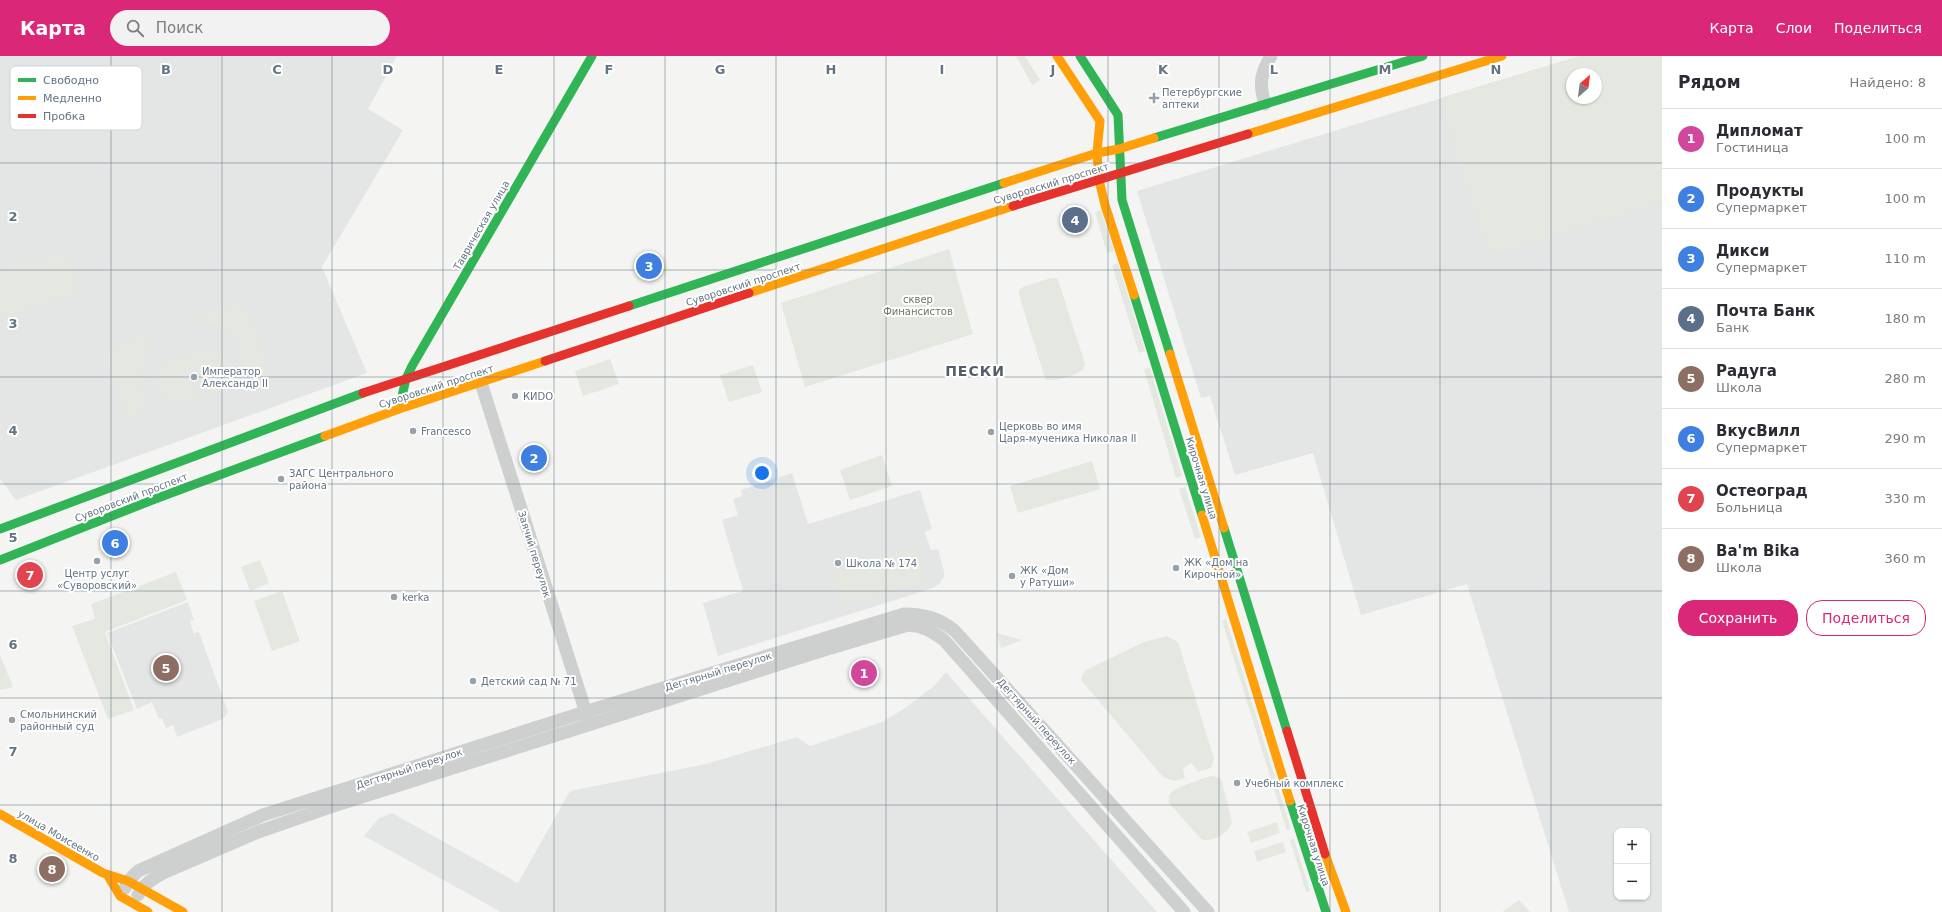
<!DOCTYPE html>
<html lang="ru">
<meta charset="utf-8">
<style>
body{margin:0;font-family:"DejaVu Sans",sans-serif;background:#f2f2f3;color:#2b2b33}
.controls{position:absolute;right:12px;bottom:12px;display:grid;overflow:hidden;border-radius:8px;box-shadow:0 1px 3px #0004}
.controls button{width:36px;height:36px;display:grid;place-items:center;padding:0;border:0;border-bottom:1px solid #e1e1e2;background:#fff;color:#2b2b33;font:20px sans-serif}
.compass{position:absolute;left:1566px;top:12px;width:36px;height:36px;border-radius:50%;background:#fff;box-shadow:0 1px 3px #0004;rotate:28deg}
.you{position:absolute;left:762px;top:417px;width:14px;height:14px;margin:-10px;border:3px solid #fff;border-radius:50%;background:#1a73e8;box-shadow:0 0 0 6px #1a73e833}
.badge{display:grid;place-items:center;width:26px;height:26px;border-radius:50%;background:#db2777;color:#fff;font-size:13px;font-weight:700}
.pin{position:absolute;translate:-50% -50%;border:2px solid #fff;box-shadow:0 1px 4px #0006}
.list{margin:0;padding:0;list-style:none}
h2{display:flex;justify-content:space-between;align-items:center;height:52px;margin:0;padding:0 16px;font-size:17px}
h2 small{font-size:13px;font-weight:400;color:#7c7c81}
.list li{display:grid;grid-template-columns:26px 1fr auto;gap:12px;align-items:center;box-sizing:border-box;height:60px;padding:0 16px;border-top:1px solid #e1e1e2}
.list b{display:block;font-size:15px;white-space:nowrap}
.list p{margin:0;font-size:13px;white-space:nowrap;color:#7c7c81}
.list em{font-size:13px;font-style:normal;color:#7c7c81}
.actions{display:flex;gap:8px;padding:12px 16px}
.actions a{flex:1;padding:9px 0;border:1px solid #db2777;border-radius:16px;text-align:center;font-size:14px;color:#db2777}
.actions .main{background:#db2777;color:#fff}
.icon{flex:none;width:22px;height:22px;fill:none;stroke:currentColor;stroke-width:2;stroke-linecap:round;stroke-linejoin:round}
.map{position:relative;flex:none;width:1662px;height:856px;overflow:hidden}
header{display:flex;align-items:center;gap:24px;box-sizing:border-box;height:56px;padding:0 20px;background:#db2777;color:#fff}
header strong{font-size:19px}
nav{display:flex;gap:22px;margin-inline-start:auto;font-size:14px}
.search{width:280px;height:36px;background:#f2f2f3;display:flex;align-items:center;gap:10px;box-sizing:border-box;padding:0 14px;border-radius:22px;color:#7c7c81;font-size:15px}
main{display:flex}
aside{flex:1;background:#fff}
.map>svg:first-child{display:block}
.built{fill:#e4e6e5;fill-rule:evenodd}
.green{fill:#e4e8e0;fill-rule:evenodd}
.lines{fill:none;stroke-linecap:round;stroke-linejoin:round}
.street{stroke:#cecfcf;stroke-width:13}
.fast{stroke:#30b455;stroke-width:9}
.slow{stroke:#ff9f0a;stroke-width:9}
.jam{stroke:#e5322d;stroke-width:9}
.grid{fill:none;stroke:#637484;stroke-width:1;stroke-opacity:0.55}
.poi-dot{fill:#96a1aa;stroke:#fff;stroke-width:1.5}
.labels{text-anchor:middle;stroke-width:4;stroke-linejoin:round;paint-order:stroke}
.poi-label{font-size:10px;fill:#637484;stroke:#fff;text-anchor:start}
.street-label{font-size:10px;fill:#637484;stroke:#fff}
.park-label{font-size:10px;fill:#667b62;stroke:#fff}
.district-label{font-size:14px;font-weight:bold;letter-spacing:1px;fill:#515e69;stroke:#fff}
.key{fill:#fff;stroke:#d0d5da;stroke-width:1}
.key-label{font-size:11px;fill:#637484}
.grid-label{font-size:13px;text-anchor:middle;font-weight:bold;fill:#637484;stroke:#fff;stroke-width:4;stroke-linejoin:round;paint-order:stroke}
</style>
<header>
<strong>Карта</strong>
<div class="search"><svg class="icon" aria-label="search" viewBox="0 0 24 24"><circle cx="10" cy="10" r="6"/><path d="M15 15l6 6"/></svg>Поиск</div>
<nav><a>Карта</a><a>Слои</a><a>Поделиться</a></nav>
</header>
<main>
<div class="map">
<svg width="1662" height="856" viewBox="0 0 1662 856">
<rect width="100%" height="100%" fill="#f4f5f2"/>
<path class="built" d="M0 0H397L368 53 403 74 322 211 367 317 16 444 0 423Z
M1580 0H1662V856H1569L1467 528 1361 559 1313 397 1235 419 1210 340 1201 342 1137 135ZM1572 18H1596V42H1572ZM1617 775H1647V841H1617Z
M792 417 808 468 920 434 932 473 925 476 931 494 938 493 944 516V521L940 527 933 532 718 600 703 547 743 535 722 464 738 459 733 443 742 440 741 434Z
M188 546 194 564 190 565 192 572 194 577 199 576 228 656 223 663 177 681 173 669 166 672 162 662 159 663 152 646 137 653 107 577Z
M946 616 1157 856H501L364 780 379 762 392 757 518 827 570 735 706 708 797 681 810 690 882 666 905 652 934 630Z"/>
<path class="green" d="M1016 0H1025L1040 24 1032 29Z
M1580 0H1662V146L1488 199 1440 42ZM1572 18H1596V42H1572Z
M1101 154 1114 195 1107 197 1095 156Z
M949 193 973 278 805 331 781 247Z
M66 196 80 234 1 262 0 219Z
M1118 207 1145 295 1139 297 1112 209Z
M1051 222H1057L1059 227 1085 308 1084 313C1075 320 1057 325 1046 324L1044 319 1019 239V234L1023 231Z
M234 248 249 254 264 299 262 300 269 321C243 330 243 294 234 281 226 269 211 267 198 269L195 262Z
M149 278 151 286C145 295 141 308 141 319 141 340 149 352 130 368L107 304 113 291Z
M201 295C239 294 238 329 207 340L202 324 204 317 198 312 192 313 185 321 186 326 193 328 199 342C182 348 154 350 160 323 160 319 163 312 166 309 175 301 190 299 201 295Z
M610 303 619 328 583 340 575 315Z
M753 309 762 336 729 346 720 319Z
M1150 312 1182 420 1176 422 1144 313Z
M882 399 892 430 850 444 840 414Z
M1092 405 1100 433 1018 457 1010 430Z
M1185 431 1201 481 1195 483 1179 433Z
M916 491 926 525 842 550 832 516Z
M260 504 269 527 250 535 241 511Z
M176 516 187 544 105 576 134 654 108 663 72 570 95 563 91 548Z
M282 535 300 585 272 595 254 545Z
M1226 563 1291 773 1287 775 1222 565Z
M996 577 1022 584 1001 592Z
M1167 580 1178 586 1214 703 1211 712 1198 716 1192 707 1183 712 1185 722C1176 726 1171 725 1162 720L1081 624 1082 619 1086 614 1144 586Z
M0 599 13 631 0 634Z
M1211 720 1220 722 1222 726 1232 766C1231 776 1210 788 1201 783L1169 747C1169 744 1168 741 1170 738 1174 731 1203 723 1211 720Z
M1277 766 1280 777 1251 787 1247 776Z
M1294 783 1310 835 1306 836 1290 784Z
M1283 786 1286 796 1257 806 1254 795Z
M1519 844 1530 856H1502Z"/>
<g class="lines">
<path class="street" d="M1265 48C1259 28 1260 19 1271 0
M481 327 588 663
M125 832 128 825 138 815 263 759 585 656 904 558C924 558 938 562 954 574L1208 856
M138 839C144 828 152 823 163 817L258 776 327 752 824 594 908 569C923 570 932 575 944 584L1184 856"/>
<path class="fast" d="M1080 0 1118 59 1122 144 1170 298
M1154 82 1423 0
M1134 239 1202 459
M629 250 1004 127
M399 353 406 323 412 310 592 0
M1224 472 1287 675
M0 473 363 337
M0 504 155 443 325 380
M1290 745 1326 856"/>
<path class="slow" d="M1057 0 1100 65 1097 97 1099 124 1105 149 1134 239
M1248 78 1502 0
M1004 127 1097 97 1119 93 1154 82
M749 237 1013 150
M1170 298 1224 472
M325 380 399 353 545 305
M1202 459 1290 745
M0 758 103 817 128 825 183 856
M1325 798 1346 856
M108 820 120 840 148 856"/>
<path class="jam" d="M1013 150 1248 78
M545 305 749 237
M363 337 629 250
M1287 675 1325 798"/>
</g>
<path class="grid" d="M111 0V856M222 0V856M332 0V856M443 0V856M554 0V856M665 0V856M776 0V856M886 0V856M997 0V856M1108 0V856M1219 0V856M1330 0V856M1440 0V856M1551 0V856M0 107H1662M0 214H1662M0 321H1662M0 428H1662M0 535H1662M0 642H1662M0 749H1662"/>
<g class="poi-dot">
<path d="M1152 36h4v4h4v4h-4v4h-4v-4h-4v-4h4z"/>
<circle cx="194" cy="321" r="4"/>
<circle cx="515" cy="340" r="4"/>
<circle cx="413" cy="375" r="4"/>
<circle cx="991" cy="376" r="4"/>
<circle cx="281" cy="423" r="4"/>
<circle cx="97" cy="505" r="4"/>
<circle cx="838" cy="507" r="4"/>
<circle cx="1176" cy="512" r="4"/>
<circle cx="1012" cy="520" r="4"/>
<circle cx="394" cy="541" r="4"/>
<circle cx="473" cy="625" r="4"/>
<circle cx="12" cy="664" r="4"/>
<circle cx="1237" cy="727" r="4"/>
</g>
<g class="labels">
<g class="poi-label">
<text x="1162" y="40">Петербургские<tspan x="1162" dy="12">аптеки</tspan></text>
<text x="202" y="319">Император<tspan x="202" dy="12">Александр II</tspan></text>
<text x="523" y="344">КИDO</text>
<text x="999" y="374">Церковь во имя<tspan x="999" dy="12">Царя-мученика Николая II</tspan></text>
<text x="421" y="379">Francesco</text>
<text x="289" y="421">ЗАГС Центрального<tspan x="289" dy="12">района</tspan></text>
<text x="1184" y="510">ЖК «Дом на<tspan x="1184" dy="12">Кирочной»</tspan></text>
<text x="846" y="511">Школа № 174</text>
<text x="1020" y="518">ЖК «Дом<tspan x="1020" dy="12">у Ратуши»</tspan></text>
<text x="97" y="521" text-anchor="middle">Центр услуг<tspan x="97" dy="12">«Суворовский»</tspan></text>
<text x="402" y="545">kerka</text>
<text x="481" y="629">Детский сад № 71</text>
<text x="20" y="662">Смольнинский<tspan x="20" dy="12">районный суд</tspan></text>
<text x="1245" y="731">Учебный комплекс</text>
</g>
<g class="street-label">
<text transform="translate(1051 127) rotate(-17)" y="4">Суворовский проспект</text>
<text transform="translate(481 169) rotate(-60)" y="4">Таврическая улица</text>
<text transform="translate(743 228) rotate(-18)" y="4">Суворовский проспект</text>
<text transform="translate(436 330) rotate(-18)" y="4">Суворовский проспект</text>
<text transform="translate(1202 422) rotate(73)" y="4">Кирочная улица</text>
<text transform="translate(131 441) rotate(-21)" y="4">Суворовский проспект</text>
<text transform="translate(535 498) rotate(73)" y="4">Заячий переулок</text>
<text transform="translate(718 615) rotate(-17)" y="4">Дегтярный переулок</text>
<text transform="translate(1037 665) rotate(48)" y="4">Дегтярный переулок</text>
<text transform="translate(409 712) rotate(-18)" y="4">Дегтярный переулок</text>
<text transform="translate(59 779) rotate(30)" y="4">улица Моисеенко</text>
<text transform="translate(1314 789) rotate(72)" y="4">Кирочная улица</text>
</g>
<g class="park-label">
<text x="918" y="247">сквер<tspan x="918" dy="12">Финансистов</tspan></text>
</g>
<g class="district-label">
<text x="975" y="320">ПЕСКИ</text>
</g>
</g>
<rect x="10" y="10" width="132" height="64" rx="6" class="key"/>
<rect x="18" y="22" width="18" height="4" fill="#30b455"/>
<rect x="18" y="40" width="18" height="4" fill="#ff9f0a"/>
<rect x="18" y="58" width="18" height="4" fill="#e5322d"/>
<g class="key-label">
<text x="43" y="28">Свободно</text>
<text x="43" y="46">Медленно</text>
<text x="43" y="64">Пробка</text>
</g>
<g class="grid-label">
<text x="166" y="18">B</text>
<text x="277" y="18">C</text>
<text x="388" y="18">D</text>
<text x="499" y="18">E</text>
<text x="609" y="18">F</text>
<text x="720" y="18">G</text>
<text x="831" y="18">H</text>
<text x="942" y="18">I</text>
<text x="1053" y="18">J</text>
<text x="1163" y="18">K</text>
<text x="1274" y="18">L</text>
<text x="1385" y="18">M</text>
<text x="1496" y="18">N</text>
<text x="13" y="165">2</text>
<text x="13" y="272">3</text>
<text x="13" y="379">4</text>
<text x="13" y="486">5</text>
<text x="13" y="593">6</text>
<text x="13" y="700">7</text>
<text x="13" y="807">8</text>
</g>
</svg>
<div class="controls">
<button>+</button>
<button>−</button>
</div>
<svg class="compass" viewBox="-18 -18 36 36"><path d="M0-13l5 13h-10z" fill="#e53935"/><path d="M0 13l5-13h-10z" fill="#7c7c81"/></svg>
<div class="you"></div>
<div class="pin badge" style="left:864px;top:617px;background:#d1479c">1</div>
<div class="pin badge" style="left:534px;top:402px;background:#3f7fe0">2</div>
<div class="pin badge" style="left:649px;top:210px;background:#3f7fe0">3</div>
<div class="pin badge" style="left:1075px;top:164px;background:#5c6f8a">4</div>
<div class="pin badge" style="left:166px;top:612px;background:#8d6e63">5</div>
<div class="pin badge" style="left:115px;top:487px;background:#3f7fe0">6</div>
<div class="pin badge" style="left:30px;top:519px;background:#e0444e">7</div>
<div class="pin badge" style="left:52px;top:813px;background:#8d6e63">8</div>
</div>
<aside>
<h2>Рядом<small>Найдено: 8</small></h2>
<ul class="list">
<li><span class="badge" style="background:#d1479c">1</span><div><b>Дипломат</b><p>Гостиница</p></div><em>100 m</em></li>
<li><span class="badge" style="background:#3f7fe0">2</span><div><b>Продукты</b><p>Супермаркет</p></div><em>100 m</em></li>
<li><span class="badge" style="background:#3f7fe0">3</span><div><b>Дикси</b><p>Супермаркет</p></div><em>110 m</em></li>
<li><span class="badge" style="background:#5c6f8a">4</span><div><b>Почта Банк</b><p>Банк</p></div><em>180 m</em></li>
<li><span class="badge" style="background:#8d6e63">5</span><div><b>Радуга</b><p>Школа</p></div><em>280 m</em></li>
<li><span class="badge" style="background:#3f7fe0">6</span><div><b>ВкусВилл</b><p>Супермаркет</p></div><em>290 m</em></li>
<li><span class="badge" style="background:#e0444e">7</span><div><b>Остеоград</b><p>Больница</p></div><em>330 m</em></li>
<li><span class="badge" style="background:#8d6e63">8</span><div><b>Ba'm Bika</b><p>Школа</p></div><em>360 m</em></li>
</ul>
<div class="actions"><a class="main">Сохранить</a><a>Поделиться</a></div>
</aside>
</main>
